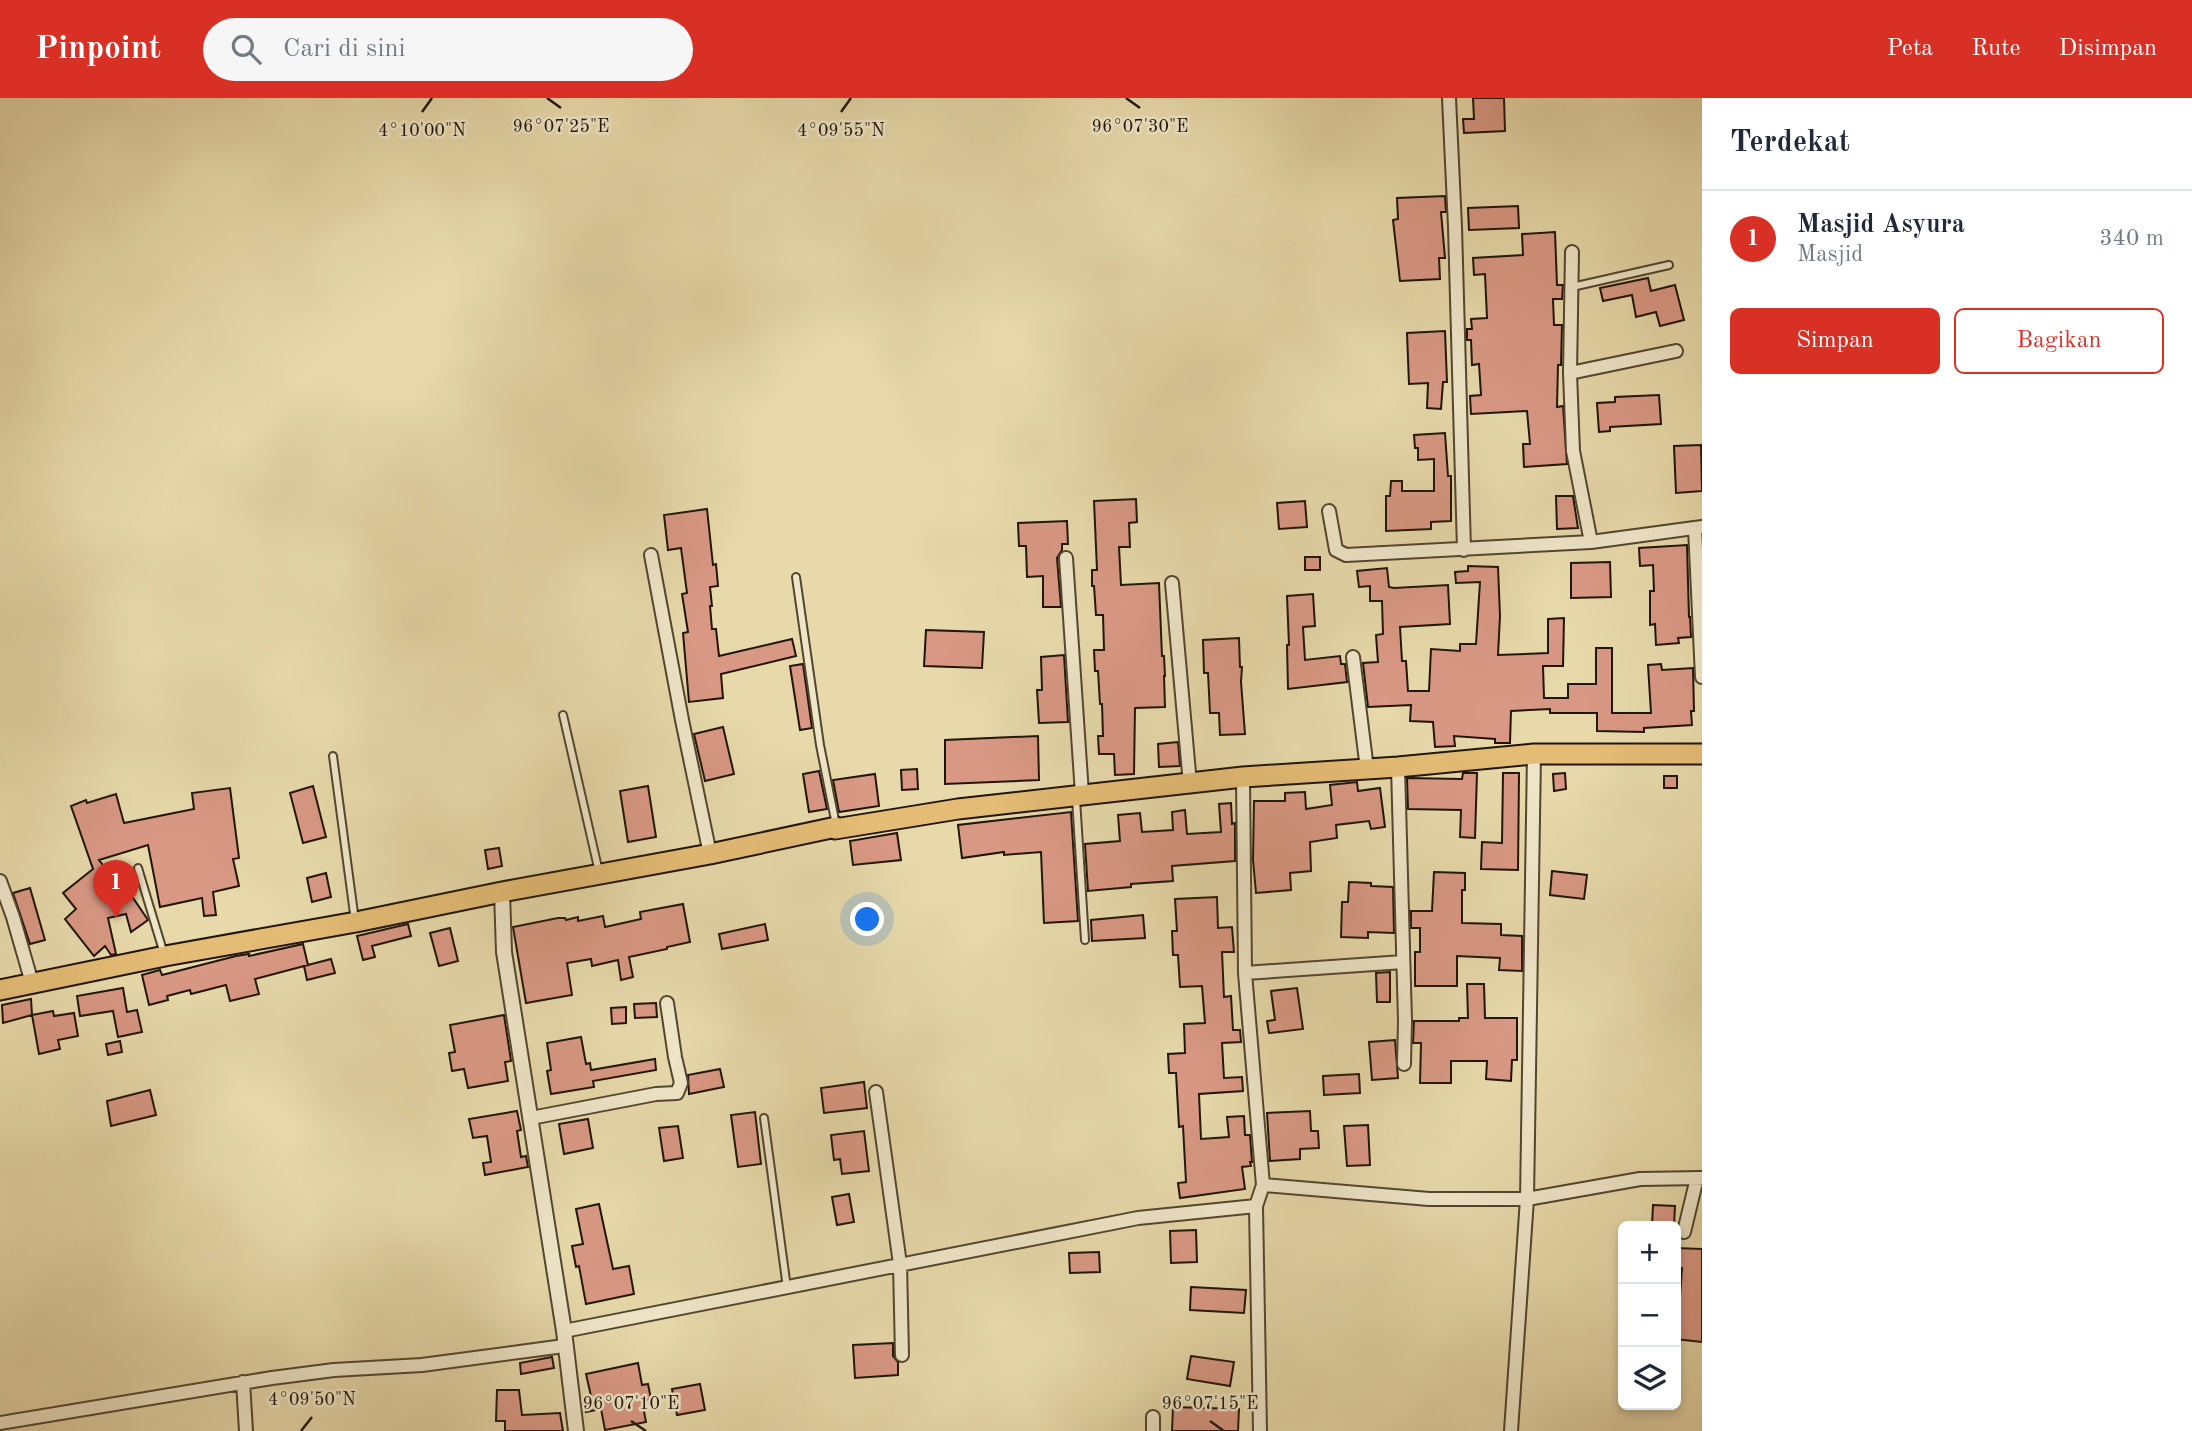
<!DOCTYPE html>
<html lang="id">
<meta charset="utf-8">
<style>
body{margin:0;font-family:"Old Standard TT",serif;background:#f6f6f7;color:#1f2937}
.controls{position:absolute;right:21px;bottom:21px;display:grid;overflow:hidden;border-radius:10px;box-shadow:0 4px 10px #0003}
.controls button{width:63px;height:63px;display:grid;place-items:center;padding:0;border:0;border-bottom:2px solid #e0e1e3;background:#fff;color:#1f2937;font:35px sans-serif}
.you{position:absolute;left:868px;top:822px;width:24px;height:24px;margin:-18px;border:5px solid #fff;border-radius:50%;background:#1a73e8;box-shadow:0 0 0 10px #1a73e833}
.badge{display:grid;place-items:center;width:46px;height:46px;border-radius:50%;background:#d93025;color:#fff;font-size:23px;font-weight:700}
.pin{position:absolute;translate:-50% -58px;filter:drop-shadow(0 2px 4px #0008)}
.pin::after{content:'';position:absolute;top:37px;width:24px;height:21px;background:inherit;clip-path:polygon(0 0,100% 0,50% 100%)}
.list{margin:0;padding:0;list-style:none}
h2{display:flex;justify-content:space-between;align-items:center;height:91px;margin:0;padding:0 28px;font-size:30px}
h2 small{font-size:23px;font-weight:400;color:#747a83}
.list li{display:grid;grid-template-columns:46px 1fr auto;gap:21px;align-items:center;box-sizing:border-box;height:98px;padding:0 28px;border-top:2px solid #e0e1e3}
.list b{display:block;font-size:26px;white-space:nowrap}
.list p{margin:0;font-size:23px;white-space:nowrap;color:#747a83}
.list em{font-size:23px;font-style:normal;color:#747a83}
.actions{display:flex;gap:14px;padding:21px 28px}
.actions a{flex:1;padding:16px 0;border:2px solid #d93025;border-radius:10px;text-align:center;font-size:24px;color:#d93025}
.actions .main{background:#d93025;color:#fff}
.icon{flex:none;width:38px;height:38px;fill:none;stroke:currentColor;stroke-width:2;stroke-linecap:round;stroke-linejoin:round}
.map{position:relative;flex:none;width:1702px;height:1333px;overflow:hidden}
header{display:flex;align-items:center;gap:42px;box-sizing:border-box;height:98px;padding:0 35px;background:#d93025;color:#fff}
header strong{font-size:33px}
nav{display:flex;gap:38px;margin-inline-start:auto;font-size:24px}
.search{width:490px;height:63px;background:#f6f6f7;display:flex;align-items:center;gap:18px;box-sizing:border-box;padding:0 24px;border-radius:38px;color:#747a83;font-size:26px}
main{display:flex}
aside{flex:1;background:#fff}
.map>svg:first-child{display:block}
.building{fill:#d99884;stroke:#201507;stroke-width:2}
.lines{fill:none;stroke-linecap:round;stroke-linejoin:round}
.service-casing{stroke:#524630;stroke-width:10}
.minor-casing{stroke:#524630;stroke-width:16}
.tertiary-casing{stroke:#524630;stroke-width:18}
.trunk-casing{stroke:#201507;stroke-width:23}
.service{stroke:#efe6c8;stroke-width:6}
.minor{stroke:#efe6c8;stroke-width:12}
.tertiary{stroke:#efe6c8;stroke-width:14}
.trunk{stroke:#e4bc75;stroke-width:19}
.ticks{fill:none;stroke:#201507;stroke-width:2.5}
.ticks-label{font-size:18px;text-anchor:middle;fill:#201507;stroke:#efe6c8;stroke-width:5;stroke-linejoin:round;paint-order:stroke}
</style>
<header>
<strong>Pinpoint</strong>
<div class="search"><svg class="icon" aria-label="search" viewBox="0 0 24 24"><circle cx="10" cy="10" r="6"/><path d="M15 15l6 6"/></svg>Cari di sini</div>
<nav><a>Peta</a><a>Rute</a><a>Disimpan</a></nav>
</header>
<main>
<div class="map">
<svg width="1702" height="1333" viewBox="0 0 1702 1333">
<rect width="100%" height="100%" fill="#e7d9aa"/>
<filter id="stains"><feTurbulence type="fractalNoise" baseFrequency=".00286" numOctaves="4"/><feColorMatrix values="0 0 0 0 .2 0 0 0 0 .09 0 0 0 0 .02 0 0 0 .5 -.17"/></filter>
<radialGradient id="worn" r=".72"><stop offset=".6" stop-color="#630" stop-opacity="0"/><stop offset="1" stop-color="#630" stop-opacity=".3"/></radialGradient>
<path class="building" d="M1473 0H1504L1505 33 1464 35 1463 21H1474Z
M1445 98 1446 114H1441L1445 160H1439L1440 181 1400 183 1393 122 1398 121 1397 100Z
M1518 108 1519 130 1469 132 1468 110Z
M1555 134 1557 187H1563L1562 201H1553L1554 227H1562L1561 267H1558L1557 309 1563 308 1567 366 1524 369 1523 346H1530L1527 313 1471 316 1470 298 1481 297 1479 266 1472 267 1471 242H1467V231H1472L1471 221 1487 220 1485 176 1474 177 1473 160 1523 157 1522 136Z
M1648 180 1651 193 1675 187 1684 222 1660 228 1656 214 1636 219 1632 197 1603 203 1600 190Z
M1445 233 1447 284H1443L1441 311 1427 310 1428 285 1409 286 1407 235Z
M1659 297 1661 326 1610 329V333L1599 334 1597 305 1615 304V299Z
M1445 335 1448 378H1451V423L1431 424V431L1386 433V398H1390L1391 383H1402V393H1434V361L1418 362V350H1415L1414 337Z
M1701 347 1702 393 1676 395 1674 348Z
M1556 398H1573L1578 430 1557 431Z
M1136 401 1137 424 1129 425 1130 449H1119L1121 487 1159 485 1162 558H1164L1165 578H1164L1165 609 1135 610 1134 676 1115 677 1114 656H1099L1098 638H1103L1102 606H1100L1098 573H1095L1094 552H1104L1103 517H1096L1094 488H1092V472H1097L1094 403Z
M1305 403 1307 429 1279 431 1277 405Z
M707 411 713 467 716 466 718 488 710 489 712 508H710L712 531H716L719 558 792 541 796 558 721 576 723 600 689 604 683 535 688 534 682 496 687 495 681 450 668 452 664 417Z
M1067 423 1068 446H1062V452L1057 460 1061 509H1043V478L1027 479 1026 448H1019L1018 425Z
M1687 447 1689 519H1690L1691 539 1678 540 1679 545 1656 547 1655 526 1650 527V493H1654L1653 467 1640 468 1639 450Z
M1305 459H1320V472H1305Z
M1610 464 1611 499 1571 500V465Z
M1468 468 1498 469 1500 518 1498 557 1548 555V521L1564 520 1563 568H1543L1544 600H1568V586H1596V550H1612V615H1651L1648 567 1661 566 1662 572 1693 570 1694 613H1691L1692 627 1644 630V634L1597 633V615H1550V611L1511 613 1510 645H1495V641L1454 638 1455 648 1435 649 1433 624 1410 623 1411 607 1368 609 1363 565 1378 564 1376 537 1383 536 1382 503H1370V488L1359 489 1357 473 1387 470 1389 489 1394 490 1448 487 1450 526 1400 529 1402 563H1406L1408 593H1429L1431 551 1460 553V546H1476L1480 484 1456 485 1455 474 1468 473Z
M1313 496 1315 528 1303 529 1305 562 1340 558 1341 566H1345L1347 584 1288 591 1287 547H1289L1287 498Z
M926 532 984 534 982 570 924 568Z
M1239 540 1240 569H1242L1241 584 1245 636 1220 637 1219 615H1210L1208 575H1204L1203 542Z
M1064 557 1068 624 1039 625 1037 592H1042L1041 559Z
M803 566 812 630 800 632 790 568Z
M723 629 734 676 705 683 694 636Z
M1038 638 1039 682 945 686V642Z
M1178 644 1180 668 1159 669 1158 646Z
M917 671 918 691 902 692 901 672Z
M819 673 827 711 809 714 803 676Z
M1463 675H1477L1475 740 1460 739 1461 712 1408 711 1407 680 1462 681Z
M1503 675H1519L1518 772 1481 771 1482 744 1502 745Z
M1565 675 1566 691 1554 693 1553 676Z
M875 676 879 708 839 714 833 682Z
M1664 678H1677V690H1664Z
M1357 684 1358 693 1380 690 1385 729 1371 731 1369 723 1336 727 1337 740 1310 744 1311 773 1290 775 1291 792 1256 795 1253 762 1254 703H1285V695L1305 694 1306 711 1332 707 1330 687Z
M313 688 326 739 303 745 290 695Z
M648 688 656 739 628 744 620 693Z
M230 690 239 760 233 761 239 788 213 794 216 817 204 818 202 800 160 809 148 747 99 762 123 793 127 791 148 822 131 834 126 816 108 820 116 856 111 857 105 848 94 858 65 821 76 811 63 795 93 771 71 708 86 702 87 705 116 696 124 725 194 711 192 695Z
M1231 705 1232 726 1235 725V763L1172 768 1173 783 1131 786V789L1088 793 1085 746 1120 743 1118 717 1140 715 1142 734 1173 732 1172 714 1185 712 1187 736 1221 734 1219 706Z
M1071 714 1078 823 1044 825 1041 754 1004 757V754L962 760 958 727Z
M897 735 901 762 853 767 850 743Z
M499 750 502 768 488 771 485 752Z
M1552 773 1587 777 1584 801 1550 797Z
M1434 774 1465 775V792H1462V825L1501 826V837L1522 838V873L1499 872 1500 860 1457 858V888H1415V854H1420V830H1411V813H1432Z
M326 775 331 799 312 804 307 780Z
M1349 784 1371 785V788L1393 789 1394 835 1368 834V840L1341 839 1342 804H1348Z
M30 790 45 842 30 846 13 795Z
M1217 799 1218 830 1232 829 1234 854H1222L1224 899 1231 898 1233 932H1240L1241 944 1222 945 1224 980 1242 979 1243 993 1199 996 1201 1041 1229 1039 1227 1019 1244 1018 1245 1037H1250L1252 1064H1250L1251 1068 1242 1069 1245 1091 1180 1100 1178 1085 1186 1084 1183 1028 1179 1029 1176 975H1169L1168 956 1185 955 1184 926 1205 925 1202 888 1180 889 1178 857H1173L1172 833H1177L1175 801Z
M683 806 690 844 667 849V851L629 859 633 879 621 882 618 862 592 868 591 861 567 865 572 897 526 905 513 829 558 820H565L566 822 578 819V823L603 818 605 829 641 821 640 814Z
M1143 817 1145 840 1092 843 1091 822Z
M408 826 411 838 372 848 375 859 363 862 357 838Z
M765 826 768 842 722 851 719 836Z
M450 830 458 863 439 868 430 835Z
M303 846 308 867 255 881 259 896 230 903 226 887 191 896 190 892 167 898 168 902 149 907 142 877 160 872 162 877 236 858 249 856V858Z
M331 861 335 875 307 882 304 868Z
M1390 874V904H1377L1376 875Z
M1467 886H1484L1485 920H1517V962H1512L1511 983 1486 981 1487 963H1451V985H1420L1421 945H1413L1414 923H1459V920H1468Z
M123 890 127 914 137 912 142 934 118 939 113 913 80 918 77 898Z
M1297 890 1303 931 1269 935 1267 923 1275 922 1271 893Z
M31 901 32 917 3 925 2 907Z
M656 905 657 919 635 920 634 906Z
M626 909V925L612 926 611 910Z
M53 913 54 918 74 915 78 938 58 942 60 951 39 956 32 917Z
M504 917 511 963 505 964 508 983 468 990 464 971 452 973 449 955 455 954 450 927Z
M581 939 586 966 590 965 591 972 655 961 656 972 593 983 594 989 551 996 547 973 551 972 547 945Z
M1395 942 1398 980 1372 982 1369 944Z
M120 943 122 954 108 957 106 946Z
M720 971 724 989 689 996 688 977Z
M1359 976 1360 995 1324 997 1323 978Z
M864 984 867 1010 824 1015 821 990Z
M150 992 156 1017 111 1028 107 1003Z
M517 1013 521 1032 517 1033 521 1059 526 1058 528 1069 485 1077 483 1065 491 1064 487 1038 473 1040 469 1021Z
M1310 1013 1311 1033H1318L1319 1050 1300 1051V1061L1270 1063 1267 1015Z
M755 1014 761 1066 738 1069 731 1017Z
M588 1021 593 1050 564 1056 559 1026Z
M1368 1027 1370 1067 1347 1068 1344 1028Z
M678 1028 683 1060 664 1063 659 1030Z
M864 1033 869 1073 842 1076 840 1061 834 1062 831 1037Z
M849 1096 854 1124 837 1127 832 1099Z
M599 1106 613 1171 629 1168 634 1196 586 1206 579 1168 576 1169 572 1148 583 1146 576 1111Z
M1653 1107 1675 1108 1674 1128H1652Z
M1196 1132 1197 1164 1171 1165 1170 1133Z
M1676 1150 1702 1151V1244L1676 1241V1210L1679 1211 1682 1170 1676 1169Z
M1099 1154 1100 1174 1070 1175 1069 1155Z
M1191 1189 1246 1192 1244 1215 1190 1212Z
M893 1245V1258L898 1264V1277L855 1280 853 1247Z
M1191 1258 1234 1264 1230 1288 1187 1281Z
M552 1259 554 1270 521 1276 520 1265Z
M638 1265 642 1287 648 1286 651 1301 642 1303 646 1324 605 1332 601 1311 586 1314 584 1299 591 1298 586 1276Z
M700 1286 705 1312 677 1317 672 1291Z
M497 1292H519L522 1317 560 1315 563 1333H505V1323H496Z
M1173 1309 1239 1311 1238 1333H1172Z"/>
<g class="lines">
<g class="service-casing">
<path id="service" d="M1572 189 1669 167
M796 479 820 647 836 727
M563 617 599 774
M333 658 355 823
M1076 701 1085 842
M138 770 164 856
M764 1020 787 1190"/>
</g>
<g class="minor-casing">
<path id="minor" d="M1449 0 1455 129 1464 452
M1572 154 1570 275 1573 353 1591 444
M1570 275 1676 253
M1329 413 1336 452 1346 457 1591 444 1702 429
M1695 430 1702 579
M651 457 682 622 710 756
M1066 460 1082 696
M1172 485 1190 686
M1353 559 1367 671
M1398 669 1405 923 1404 966
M1243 679 1245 875 1263 1087 1256 1108 1260 1333
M0 783 13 819 32 885
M1245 875 1403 864
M876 994 900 1166 902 1257
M531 1020 656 996 677 995 681 985 675 959 667 905
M1263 1087 1429 1101H1527L1640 1081 1702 1080
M1684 1134 1697 1080
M564 1233 1138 1120 1256 1108
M243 1284 246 1333
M0 1325 272 1280 334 1272 422 1267 564 1248
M1153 1333V1319
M1511 1333 1527 1101 1534 656"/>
</g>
<g class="tertiary-casing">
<path id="tertiary" d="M502 794 504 854 564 1233 576 1333"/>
</g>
<g class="trunk-casing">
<path id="trunk" d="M0 892 165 858 356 824 502 794 710 756 836 729 835 731 958 711 1243 679 1398 669 1534 656H1702"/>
</g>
<use href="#service" class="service"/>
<use href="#minor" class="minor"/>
<use href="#tertiary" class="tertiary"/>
<use href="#trunk" class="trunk"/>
</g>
<path class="ticks" d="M547 0 561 10M1126 0 1140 10M422 14 432 0M841 14 851 0M631 1323 646 1333M1210 1323 1224 1333M301 1333 312 1319"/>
<g class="ticks-label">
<text x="561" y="34">96°07'25"E</text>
<text x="1140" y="34">96°07'30"E</text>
<text x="422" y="38">4°10'00"N</text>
<text x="841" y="38">4°09'55"N</text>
<text x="312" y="1307">4°09'50"N</text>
<text x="631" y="1311">96°07'10"E</text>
<text x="1210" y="1311">96°07'15"E</text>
</g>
<rect width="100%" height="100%" filter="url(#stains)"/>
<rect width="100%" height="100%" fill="url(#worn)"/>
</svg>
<div class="controls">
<button>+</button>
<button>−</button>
<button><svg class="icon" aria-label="layers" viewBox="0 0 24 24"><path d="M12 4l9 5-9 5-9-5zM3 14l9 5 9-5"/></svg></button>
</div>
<div class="you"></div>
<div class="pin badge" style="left:116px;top:820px">1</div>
</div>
<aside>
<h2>Terdekat<small></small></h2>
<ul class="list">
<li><span class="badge">1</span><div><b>Masjid Asyura</b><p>Masjid</p></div><em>340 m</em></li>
</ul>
<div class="actions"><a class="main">Simpan</a><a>Bagikan</a></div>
</aside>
</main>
